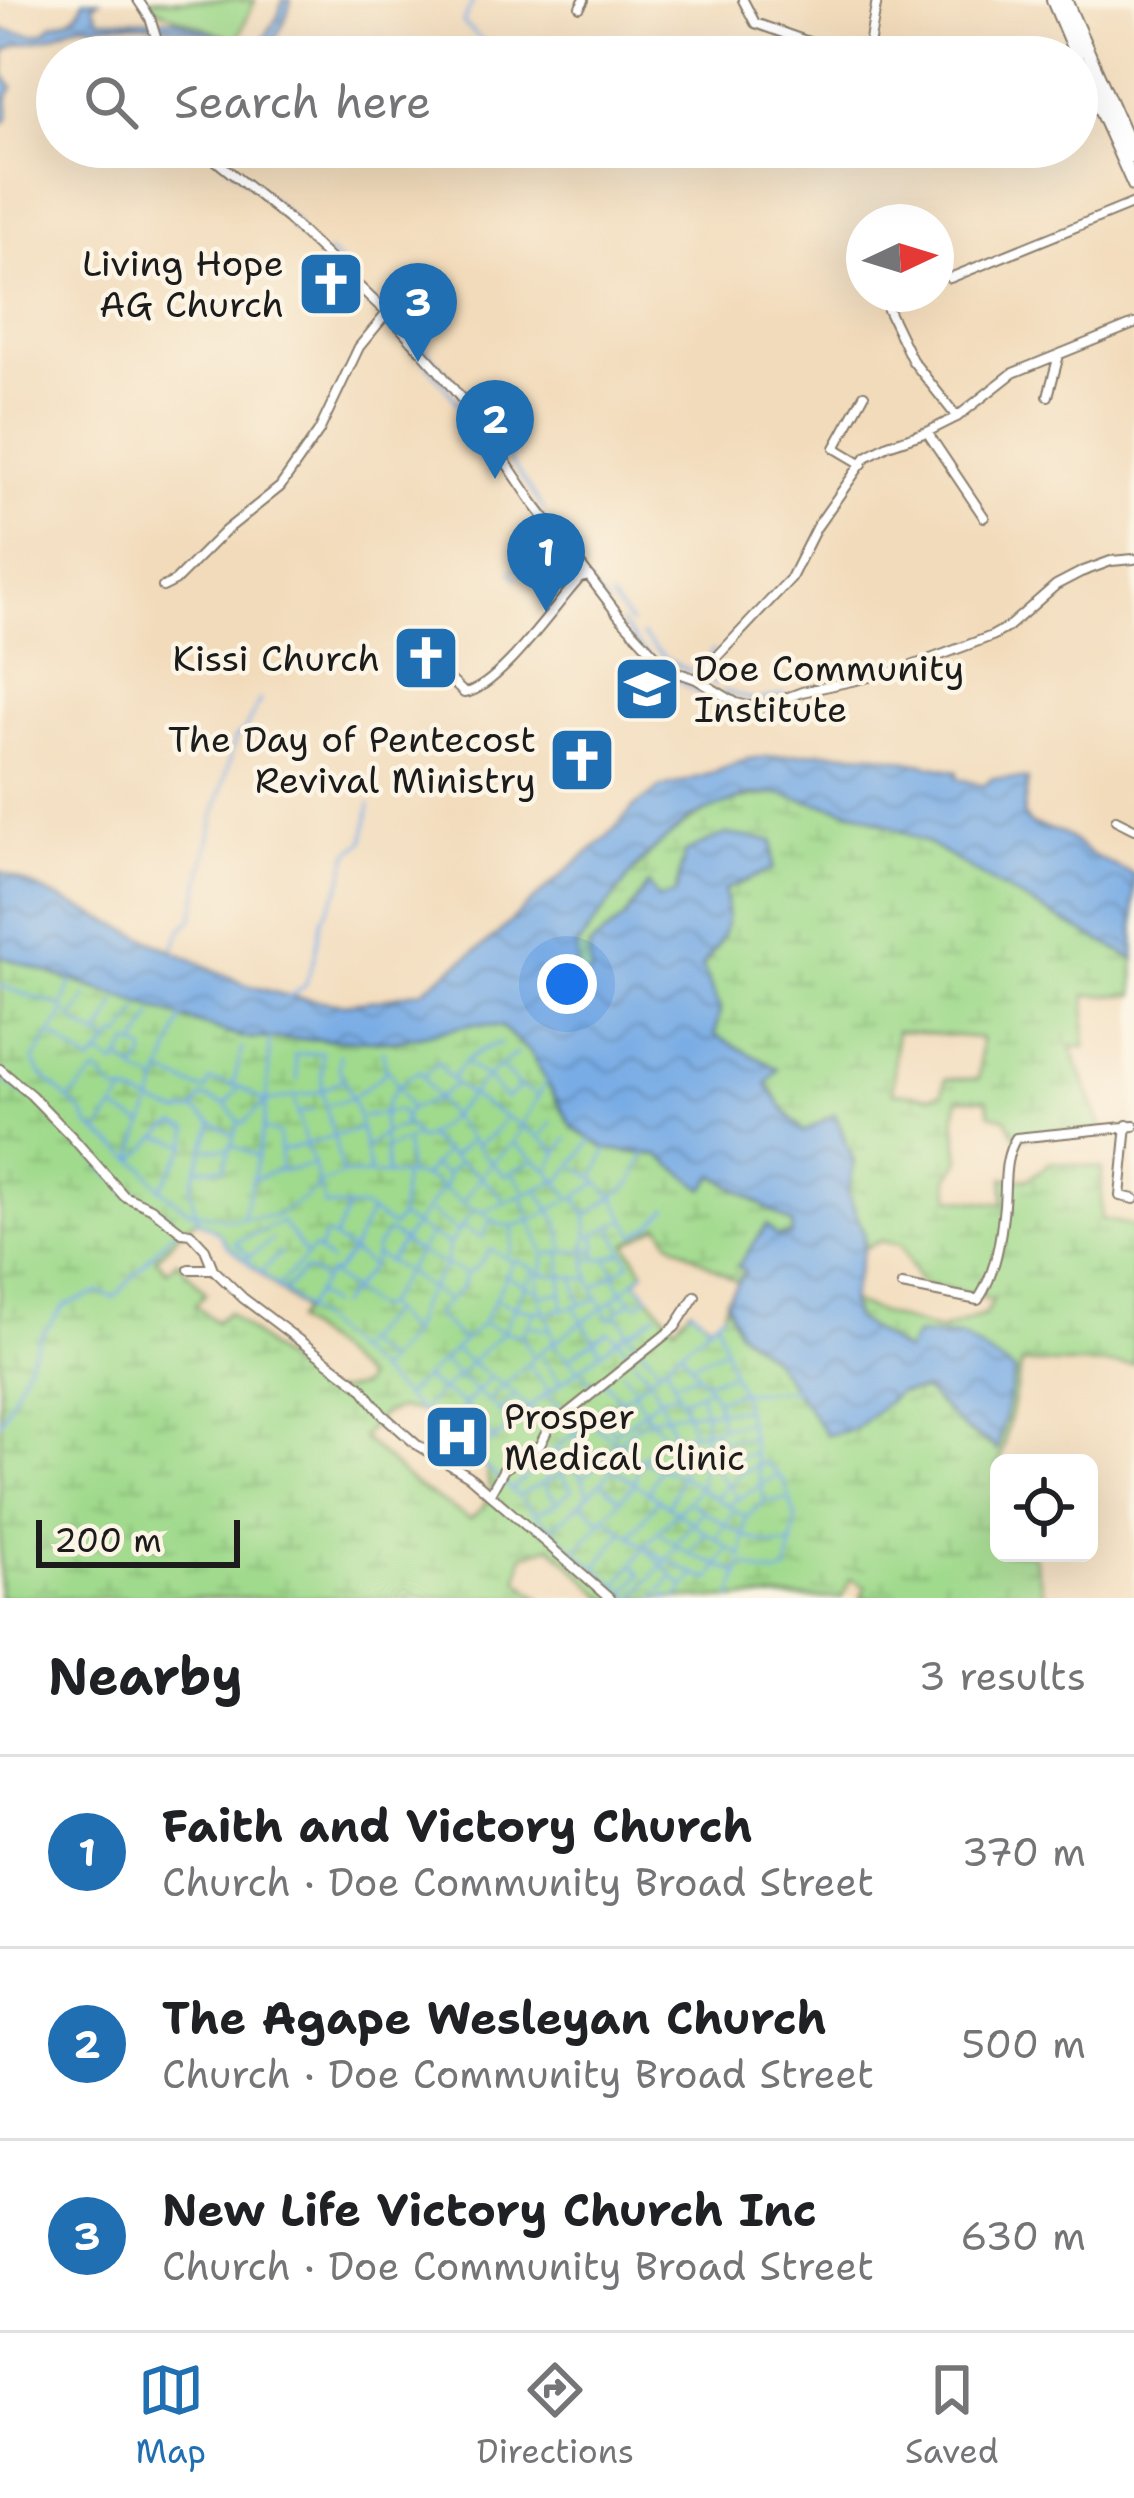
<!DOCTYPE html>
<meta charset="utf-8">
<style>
body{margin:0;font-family:"Shantell Sans",sans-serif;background:#f2f2f2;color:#202124}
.controls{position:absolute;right:36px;bottom:36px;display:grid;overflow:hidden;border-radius:18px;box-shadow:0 12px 48px #0002}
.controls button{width:108px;height:108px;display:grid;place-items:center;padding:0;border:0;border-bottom:3px solid #e0e0e0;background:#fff;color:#202124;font:60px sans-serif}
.compass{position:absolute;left:846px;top:204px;width:108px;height:108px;border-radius:50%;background:#fff;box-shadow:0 12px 48px #0002;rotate:86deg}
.scale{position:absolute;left:36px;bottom:30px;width:204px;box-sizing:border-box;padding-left:12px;border:6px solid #1c1c1c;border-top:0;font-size:33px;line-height:42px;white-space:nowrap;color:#1c1c1c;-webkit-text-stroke:9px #fcf5e5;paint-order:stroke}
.you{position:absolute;left:567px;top:984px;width:42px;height:42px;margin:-30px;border:9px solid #fff;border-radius:50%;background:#1a73e8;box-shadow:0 0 0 18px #1a73e833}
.badge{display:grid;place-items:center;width:78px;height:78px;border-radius:50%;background:#1f6fb2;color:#fff;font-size:39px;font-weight:700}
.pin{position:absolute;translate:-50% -99px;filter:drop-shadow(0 3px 6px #0008)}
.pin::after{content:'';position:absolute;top:63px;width:42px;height:36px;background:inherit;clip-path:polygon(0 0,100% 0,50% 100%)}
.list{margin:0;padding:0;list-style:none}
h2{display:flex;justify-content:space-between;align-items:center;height:156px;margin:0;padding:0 48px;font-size:51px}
h2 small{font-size:39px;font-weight:400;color:#757577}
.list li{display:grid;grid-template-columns:78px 1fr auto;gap:36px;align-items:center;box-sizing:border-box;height:192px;padding:0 48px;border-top:3px solid #e0e0e0}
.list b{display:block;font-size:45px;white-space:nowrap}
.list p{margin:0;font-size:39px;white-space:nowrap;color:#757577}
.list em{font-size:39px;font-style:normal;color:#757577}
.icon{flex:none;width:66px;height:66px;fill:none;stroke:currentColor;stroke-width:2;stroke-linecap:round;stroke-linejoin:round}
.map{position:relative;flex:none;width:1134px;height:1598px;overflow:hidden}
.search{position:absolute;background:#fff;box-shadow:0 12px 48px #0002;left:36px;right:36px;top:36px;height:132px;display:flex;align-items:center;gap:30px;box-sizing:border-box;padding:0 42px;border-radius:66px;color:#757577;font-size:45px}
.sheet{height:732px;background:#fff}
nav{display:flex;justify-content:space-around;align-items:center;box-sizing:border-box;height:168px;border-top:3px solid #e0e0e0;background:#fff;font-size:33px;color:#757577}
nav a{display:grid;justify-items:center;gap:6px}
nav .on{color:#1f6fb2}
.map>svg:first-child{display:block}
.green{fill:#a0da8d;stroke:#5e7b54;stroke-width:3}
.wetland{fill:url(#wetland-marsh);stroke:#5e7b54;stroke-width:3;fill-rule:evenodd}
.water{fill:url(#water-waves);stroke:#4a6480;stroke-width:3}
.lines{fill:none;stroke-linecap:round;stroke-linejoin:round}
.stream{stroke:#78ace5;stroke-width:3}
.minor-casing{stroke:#877c6c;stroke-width:12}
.primary-casing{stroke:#877c6c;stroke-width:16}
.minor{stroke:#fff;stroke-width:8}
.primary{stroke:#fff;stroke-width:12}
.labels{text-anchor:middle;stroke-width:9;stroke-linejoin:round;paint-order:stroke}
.poi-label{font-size:36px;fill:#1c1c1c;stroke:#fcf5e5;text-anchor:end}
</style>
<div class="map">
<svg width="1134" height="1598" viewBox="0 0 1134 1598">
<defs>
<pattern id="wetland-marsh" width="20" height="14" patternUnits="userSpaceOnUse" patternTransform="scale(3)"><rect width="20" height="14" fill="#a0da8d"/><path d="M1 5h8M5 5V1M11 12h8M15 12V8" fill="none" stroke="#89ba79"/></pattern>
<pattern id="water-waves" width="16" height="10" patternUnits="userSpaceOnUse" patternTransform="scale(3)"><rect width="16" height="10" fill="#78ace5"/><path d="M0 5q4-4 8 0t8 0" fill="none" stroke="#628bb9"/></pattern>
</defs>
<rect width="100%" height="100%" fill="#fcf5e5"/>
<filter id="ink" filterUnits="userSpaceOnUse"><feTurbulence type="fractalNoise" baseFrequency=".00833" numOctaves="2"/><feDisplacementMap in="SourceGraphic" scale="24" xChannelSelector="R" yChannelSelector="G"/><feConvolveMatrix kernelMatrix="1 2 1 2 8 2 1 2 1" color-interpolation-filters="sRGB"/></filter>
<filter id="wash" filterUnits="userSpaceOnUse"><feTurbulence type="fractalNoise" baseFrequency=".004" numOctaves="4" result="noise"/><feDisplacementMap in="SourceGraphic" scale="48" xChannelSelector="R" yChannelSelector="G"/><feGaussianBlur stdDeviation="2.7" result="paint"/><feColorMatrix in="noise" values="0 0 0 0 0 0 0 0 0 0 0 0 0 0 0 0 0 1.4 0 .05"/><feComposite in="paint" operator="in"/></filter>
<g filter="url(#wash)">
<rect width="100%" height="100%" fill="#f2dbbb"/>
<path class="green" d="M148 0H255L237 41 146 5Z"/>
<path class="wetland" d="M780 794 859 813 924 841 1000 887 1134 959V995H1086L1085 1047H1071L1103 1131 1016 1138 1006 1118 990 1114 987 1099 958 1098 955 1120 960 1160 948 1179 951 1198 1004 1204V1178L1029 1179 1051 1162 1102 1168 1101 1219 1134 1226V1365L1022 1363 995 1484 999 1489V1553H1033L1044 1598H920L914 1596 912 1598H861L866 1586 850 1579 842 1598H605L551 1546 523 1555 518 1580 541 1598H0V956L242 1038 395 1041 473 1024 502 1027 530 1053 573 1128 607 1149 660 1156 704 1188 714 1175 792 1224V1236H777L767 1226 739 1266 746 1271 737 1282 670 1241 660 1225 627 1244 644 1272 636 1281 675 1326 690 1308 710 1324 723 1313 726 1300 738 1331 771 1357 796 1390 855 1429 899 1392 925 1391 965 1430 997 1449 1014 1372 906 1352 854 1318 850 1301C879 1315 909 1320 939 1331L985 1314 993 1300 920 1283 901 1245 881 1241 864 1248V1234L848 1193 854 1162 835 1115 805 1133 786 1112 767 1084 778 1069 715 1036 720 1009 702 967C724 936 732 929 724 890L773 869 658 899 648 885 625 918 589 947 592 973 578 981 576 948C632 873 676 797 780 794ZM896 1031 981 1038 979 1079H945L942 1093 929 1096 893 1092ZM196 1219 218 1232 227 1245 303 1310 295 1321 323 1342 365 1380 360 1387 321 1394 228 1312 216 1322 195 1305 206 1293 177 1261 167 1271 156 1259 177 1235ZM398 1409 420 1411 459 1441 487 1470 490 1494 482 1509 470 1519 415 1485 362 1437 382 1414Z"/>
<path class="water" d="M83 0H99L93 5 99 19 176 20 246 45 261 43 278 16 283 0H291C287 18 276 49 255 51 236 54 211 36 192 31 167 25 123 22 99 25 93 26 87 23 81 24 67 26 60 35 48 38 31 43 17 42 4 52V75L13 87 8 97V119L0 124V28L4 30C20 32 43 41 52 24 66 22 81 16 83 0Z
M820 752 873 754 957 771V778L983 786 993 778 1028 779 1023 815 1030 824 1063 833 1090 854 1134 875V959L1000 887 924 841 859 813 779 794 751 795 691 817 641 861 576 948 578 979 592 973 589 947 625 918 648 884 658 899 675 894 685 852 726 834 773 841V869L724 890C732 929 724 936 702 967L720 1009 715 1035 778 1069 767 1084 786 1112 804 1132 835 1114 854 1162 848 1193 864 1234V1248L850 1301 854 1318 905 1352 916 1335 962 1337 1015 1372 997 1451 990 1443 965 1430 925 1391 899 1392 855 1429 827 1435 771 1357 738 1331 726 1300 745 1272 738 1266 767 1225 777 1236H791L792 1224 715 1175 704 1189 660 1156 607 1149 573 1128 530 1053 502 1027 473 1024 395 1041 242 1038 0 956V871L247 985 288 996 342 1004 379 1000 423 990 492 939 547 888 609 835 634 807 660 788 710 774 748 759Z"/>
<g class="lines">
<path class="stream" d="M470 0 473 1 463 23 482 40 479 57
M211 147C237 176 272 196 299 225
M290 226 344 277
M328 252 343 266
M351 283 379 313
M388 323 429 366 490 445
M409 332 445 370 465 397
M485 424 544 510
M537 514 581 574
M518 579 511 572 524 560
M587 581 607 606
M611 599 631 624
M621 623 634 639
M642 635C658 652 674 669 698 672L713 650
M632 638C667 676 713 714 767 714
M715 686 710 679 716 665
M723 691 756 701 784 694
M174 948 182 929 193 918 215 813 236 737 245 730 260 700
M71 982 63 1007 65 1012 33 1061 43 1076 83 1113 89 1126 145 1168 160 1189 189 1211 229 1219 276 1216 305 1198 319 1185 343 1174 415 1175 433 1181 462 1203 491 1163 513 1143 546 1081
M0 988 1 986 63 1007
M287 998 305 986 315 956 321 921 340 887 349 853 364 841 370 804
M69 1014 79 1025 110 1044 115 1036 121 1037 140 1010
M76 1015 87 996
M52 1035 90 1064 109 1045
M99 1037 117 1002
M100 1055 116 1065 129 1044 135 1046
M340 1055 339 1068 358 1115 370 1173
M122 1060 140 1075 159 1083
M465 1063 487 1078 505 1098 520 1087
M501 1067 520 1087 536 1094
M136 1069 145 1057V1051L136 1046 153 1016
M388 1069 410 1108
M163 1074 203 1090
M0 1076 26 1096
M424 1079C445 1114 476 1147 505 1176L512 1172 527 1194
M452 1079C462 1060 479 1049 500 1043
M298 1080 295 1055 322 1052V1091L343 1174
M233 1086 242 1048
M206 1091 210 1080 241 1087 265 1102 322 1091 342 1079
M203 1097 226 1104 239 1122 243 1124 263 1104
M69 1099 97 1072 117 1093H123
M295 1100C299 1120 305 1146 314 1165
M226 1104 239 1089
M330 1104 351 1099 385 1073 383 1050
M116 1110 144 1125
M194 1110 213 1123 190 1188 197 1219 219 1233 227 1245 310 1313 420 1411 503 1332 525 1285 535 1270
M298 1113 313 1110
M363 1117 400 1110 402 1116
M215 1124 232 1134
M263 1129 279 1134 281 1171 314 1165 325 1206 364 1208 392 1226
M98 1133 125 1093 179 1113 194 1110 203 1097
M415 1135 403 1120 410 1108 436 1100 454 1084
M542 1135 552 1122
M160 1137 186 1144
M427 1137 443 1150
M513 1143 549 1171 571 1199 576 1197 586 1216 632 1183 645 1154
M406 1144 408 1176
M84 1145 114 1179
M232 1145 256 1156
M477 1145 495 1132 504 1118
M367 1147 384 1133 405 1125
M388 1148 415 1136 420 1140C444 1126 460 1106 478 1086 489 1073 504 1063 517 1053
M208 1149H228
M282 1151 359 1129
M558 1152 567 1139
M451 1157 480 1176 504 1199
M134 1160 137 1145 183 1015
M135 1160 166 1129 176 1124 189 1129 188 1144 161 1187
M432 1166 446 1175 457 1163
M577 1167 594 1178 607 1149
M197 1168H224L238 1124
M513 1171 531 1162
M387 1175C385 1124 369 1102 419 1071L423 1077 438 1062C462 1105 524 1117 557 1153L549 1171
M423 1177 445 1151 451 1157 470 1140
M594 1178 614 1197 635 1235 651 1226 668 1208
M255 1179 280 1169
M124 1190 152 1204 172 1219
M539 1192 559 1224 564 1248
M576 1197 598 1183
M523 1198 544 1254 597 1249
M462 1203 482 1212 562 1179 592 1140
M430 1212 456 1231
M483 1213 501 1225 511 1226
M586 1216C590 1230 587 1241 586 1255 586 1280 598 1298 610 1319L621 1309
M242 1217C260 1159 270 1100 269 1040
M401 1218 449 1245 473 1210
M393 1226 400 1217 403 1178
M461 1226 482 1238 491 1219
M388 1231 417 1252 466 1274 478 1266 490 1249 511 1261
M591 1236 626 1219
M596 1236 597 1256
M335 1237 348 1208
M319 1252 323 1238 328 1235 370 1265
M561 1252 563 1309
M376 1255 406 1272 447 1301 461 1289 465 1275
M508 1255 512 1248 513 1226 533 1220 569 1200
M250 1257 235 1242 282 1222 307 1256
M607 1258 622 1291 638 1305 649 1296 636 1282
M245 1260 272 1240
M586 1260 607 1258 623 1252
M388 1261 447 1182 446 1175
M261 1272 281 1253
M543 1272 544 1254
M329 1273 375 1309 384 1305 430 1235
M504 1275 537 1291
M538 1275 539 1295 544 1312
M574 1277 580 1302
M596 1286 630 1263 611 1227
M277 1287 314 1248 330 1262
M284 1291 304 1270 312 1272 322 1279
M317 1295 329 1305
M540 1295 560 1293
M497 1300C540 1318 553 1314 596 1299
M613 1300 621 1309 631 1301
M447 1301 435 1315 462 1340
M339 1305 372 1266 377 1246 387 1233
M384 1305 409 1333
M574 1307 600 1350
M304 1310 329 1273 336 1272 352 1251 370 1213
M689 1312 692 1309 708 1324
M548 1314 554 1344 597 1388
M616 1314 625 1324 627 1332 636 1329 657 1313
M717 1321 732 1373 741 1392 796 1390
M483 1323 503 1332 522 1335 534 1313
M529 1326 549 1329
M522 1335 533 1357 608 1304 644 1272
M363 1344 384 1361
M354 1349 390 1311
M455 1351 509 1390 546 1423
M541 1356 560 1382
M568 1359 608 1331 618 1338 633 1357
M634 1360 649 1377 659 1397 678 1394
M441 1361 488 1401 532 1359
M666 1363 673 1381 697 1375
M693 1363 722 1350
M529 1365 548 1391
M623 1371 635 1388
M377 1372 410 1334 420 1303 446 1264 449 1245
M603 1379 620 1399
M425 1380 464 1405 494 1440
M673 1381 681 1399 698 1393
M705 1381 730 1374
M710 1389 716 1399 741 1392 764 1499
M634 1393 650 1419 666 1435 679 1436 746 1422
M404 1396 483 1323 513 1262 517 1260 543 1274 588 1279
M548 1396 562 1411
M716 1399 720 1424
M682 1400 692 1430
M490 1402 509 1421
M500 1410 514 1397
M420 1411 442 1430 489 1378
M604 1415 613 1432 630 1422 659 1397 674 1434
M590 1422 640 1460 683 1477 746 1517 765 1501 786 1499
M0 1423 40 1337 65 1305 100 1292 114 1298 173 1231
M714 1429 716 1440 750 1438
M442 1430 459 1441 470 1453C486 1445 503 1440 510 1422L627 1332 658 1366
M575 1436 599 1458
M460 1441 480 1423
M704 1446 713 1453H720L725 1460
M559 1450 582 1478 588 1491
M470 1453 511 1490 565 1440 636 1389 723 1313
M537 1454 546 1478
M733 1458 753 1453
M685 1459C715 1460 721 1476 738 1498
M572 1462 590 1453
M713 1467 731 1459 740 1473 766 1462 785 1483 796 1519 787 1571C772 1578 755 1569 742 1563
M582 1478C604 1460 621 1433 648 1420 667 1411 722 1411 745 1409
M603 1484 618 1497
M544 1485 556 1501
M511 1490 517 1496 573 1468 600 1459 742 1557
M648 1493C657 1475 663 1451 681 1442
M716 1497 740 1475
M520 1499 576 1551 634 1484 640 1460 666 1435
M580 1502 600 1519
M691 1503C721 1521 753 1549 790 1545
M669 1505C681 1480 689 1462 679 1436
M728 1505 776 1476
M535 1513 557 1503 572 1489 561 1475
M605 1517C635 1541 673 1567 710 1580L727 1550
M550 1528 570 1513 613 1470
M661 1534 690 1554 740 1574
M630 1536 657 1501
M716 1539 733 1512
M677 1541 702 1512
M648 1551 685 1588
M692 1551 704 1534
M578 1553 632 1598
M742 1556 746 1517
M596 1568 622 1533
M617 1586 650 1540 700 1488 705 1413 700 1392 709 1388 681 1350
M627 1591 641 1574 635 1567
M634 1598 677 1547
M654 1598 672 1577
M664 1598 666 1595 670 1598
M677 1598 694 1576
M732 1598 741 1565"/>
</g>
</g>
<g filter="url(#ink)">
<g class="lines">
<g class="minor-casing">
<path id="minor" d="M138 0 150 18 162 57
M743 0 755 23 820 46 843 57
M580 7 584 0
M867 57 877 0
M199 147 288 219 387 313 434 365 472 412 534 504 620 617 659 659 679 673 696 679 791 578 816 528 866 457 888 445 927 432 957 417 1013 373 1134 324
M950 278 1134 203
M888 310 912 360 957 417
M1048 396 1059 355
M927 432 984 517
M862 464 835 448 864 395
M163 587 175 581 225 531 280 487 319 431 359 347 387 313
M440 670 464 693C497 690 556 604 580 578L588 576
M696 679 736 703 748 706 767 705 802 692 901 670 992 636 1008 627 1056 585 1081 572 1111 561 1134 559
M1116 820 1134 829
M0 1069 31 1095 72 1137 124 1196 151 1208 182 1232 190 1233 205 1249 213 1269H189
M1127 1125 1120 1196 1134 1199
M213 1269 243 1298 361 1387 382 1414 417 1445 469 1476 609 1598
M902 1285 978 1300C996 1273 1001 1237 1004 1205 1006 1182 1003 1159 1016 1138L1134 1126
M490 1494 504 1469 540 1445 548 1429 675 1327 695 1296"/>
</g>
<g class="primary-casing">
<path id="primary" d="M1053 0 1077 57
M1065 0 1134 157
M1077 58 1134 185"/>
</g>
<use href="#minor" class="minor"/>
<use href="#primary" class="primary"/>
</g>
</g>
<defs>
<g id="church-square" transform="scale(3.45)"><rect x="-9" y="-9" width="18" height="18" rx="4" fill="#1f6fb2" stroke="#fcf5e5"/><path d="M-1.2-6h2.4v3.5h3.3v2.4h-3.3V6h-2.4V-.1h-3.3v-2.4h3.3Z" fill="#fff"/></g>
<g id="university-square" transform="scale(3.45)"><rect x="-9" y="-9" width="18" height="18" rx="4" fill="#1f6fb2" stroke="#fcf5e5"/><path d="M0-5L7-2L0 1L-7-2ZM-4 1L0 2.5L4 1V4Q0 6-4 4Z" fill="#fff"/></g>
<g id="hospital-square" transform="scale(3.45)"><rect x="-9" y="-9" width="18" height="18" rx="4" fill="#1f6fb2" stroke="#fcf5e5"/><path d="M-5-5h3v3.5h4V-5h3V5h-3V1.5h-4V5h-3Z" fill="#fff"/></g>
</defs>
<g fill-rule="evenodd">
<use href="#church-square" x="331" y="284"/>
<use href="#church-square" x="426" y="658"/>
<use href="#university-square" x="647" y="689"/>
<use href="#church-square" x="582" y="760"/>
<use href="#hospital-square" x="457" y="1437"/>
</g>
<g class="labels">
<g class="poi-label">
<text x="284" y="276">Living Hope<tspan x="284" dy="41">AG Church</tspan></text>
<text x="380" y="671">Kissi Church</text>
<text x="694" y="681" text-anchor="start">Doe Community<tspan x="694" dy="41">Institute</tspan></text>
<text x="536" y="752">The Day of Pentecost<tspan x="536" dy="41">Revival Ministry</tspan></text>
<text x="504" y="1429" text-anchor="start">Prosper<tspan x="504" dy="41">Medical Clinic</tspan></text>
</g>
</g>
</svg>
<div class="controls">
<button><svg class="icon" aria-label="locate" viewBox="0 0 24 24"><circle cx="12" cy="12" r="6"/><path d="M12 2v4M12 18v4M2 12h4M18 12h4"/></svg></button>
</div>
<svg class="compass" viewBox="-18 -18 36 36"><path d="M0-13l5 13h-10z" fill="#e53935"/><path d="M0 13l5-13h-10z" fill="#757577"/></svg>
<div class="scale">200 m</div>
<div class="you"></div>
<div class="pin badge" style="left:546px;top:612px">1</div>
<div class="pin badge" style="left:495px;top:479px">2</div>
<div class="pin badge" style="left:418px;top:362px">3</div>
<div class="search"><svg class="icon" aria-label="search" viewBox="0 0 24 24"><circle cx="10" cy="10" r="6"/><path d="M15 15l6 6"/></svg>Search here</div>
</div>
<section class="sheet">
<h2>Nearby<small>3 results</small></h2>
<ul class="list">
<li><span class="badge">1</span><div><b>Faith and Victory Church</b><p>Church · Doe Community Broad Street</p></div><em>370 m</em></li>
<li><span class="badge">2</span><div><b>The Agape Wesleyan Church</b><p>Church · Doe Community Broad Street</p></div><em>500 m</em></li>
<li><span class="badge">3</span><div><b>New Life Victory Church Inc</b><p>Church · Doe Community Broad Street</p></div><em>630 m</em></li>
</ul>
</section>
<nav>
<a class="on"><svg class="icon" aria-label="map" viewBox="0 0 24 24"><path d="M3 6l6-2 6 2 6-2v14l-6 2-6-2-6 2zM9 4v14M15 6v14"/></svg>Map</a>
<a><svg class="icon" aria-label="directions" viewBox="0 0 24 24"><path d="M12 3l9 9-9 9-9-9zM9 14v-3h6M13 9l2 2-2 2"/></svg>Directions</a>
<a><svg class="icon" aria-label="saved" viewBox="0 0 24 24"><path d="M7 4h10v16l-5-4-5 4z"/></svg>Saved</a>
</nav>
